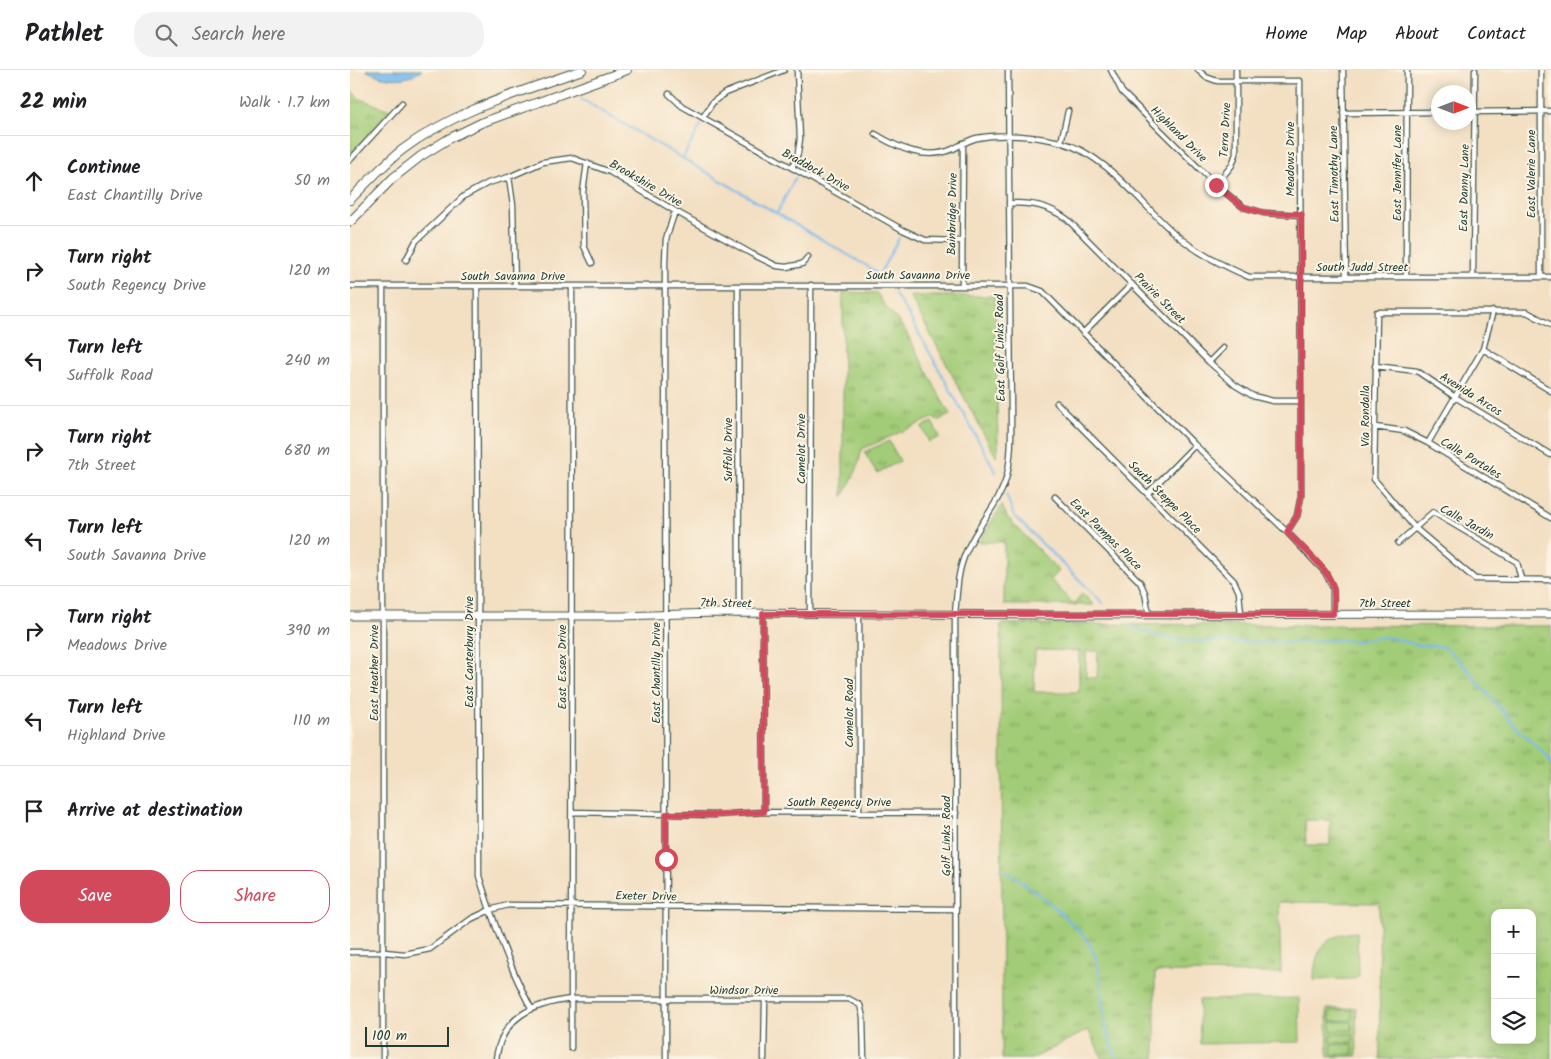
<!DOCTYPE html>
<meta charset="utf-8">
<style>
body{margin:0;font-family:Kalam,sans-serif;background:#f2f2f2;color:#202124}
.controls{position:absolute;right:15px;bottom:15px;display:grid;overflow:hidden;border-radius:10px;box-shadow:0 2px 12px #0003}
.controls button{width:45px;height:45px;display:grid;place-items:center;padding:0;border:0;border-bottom:1px solid #e0e0e0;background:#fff;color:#202124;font:25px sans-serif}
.compass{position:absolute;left:1081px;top:15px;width:45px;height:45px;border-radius:50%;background:#fff;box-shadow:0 2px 12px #0003;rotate:90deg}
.scale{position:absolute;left:15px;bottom:12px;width:84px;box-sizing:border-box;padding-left:5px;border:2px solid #1f3d34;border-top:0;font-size:14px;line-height:18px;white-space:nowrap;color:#1f3d34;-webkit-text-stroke:4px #fcf5e5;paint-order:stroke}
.stop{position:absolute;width:15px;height:15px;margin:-11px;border:4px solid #d1495b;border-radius:50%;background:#fff}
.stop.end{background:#d1495b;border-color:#fff;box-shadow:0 1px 5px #0008}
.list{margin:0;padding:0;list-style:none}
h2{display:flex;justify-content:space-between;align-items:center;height:65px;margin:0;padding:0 20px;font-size:21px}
h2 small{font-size:16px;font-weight:400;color:#757577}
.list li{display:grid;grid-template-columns:32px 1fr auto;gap:15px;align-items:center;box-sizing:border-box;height:90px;padding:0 20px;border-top:1px solid #e0e0e0}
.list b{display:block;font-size:19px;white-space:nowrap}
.list p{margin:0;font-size:16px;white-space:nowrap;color:#757577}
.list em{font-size:16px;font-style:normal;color:#757577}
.actions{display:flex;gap:10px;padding:15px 20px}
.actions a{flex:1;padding:11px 0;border:1px solid #d1495b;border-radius:20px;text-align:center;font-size:18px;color:#d1495b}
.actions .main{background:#d1495b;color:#fff}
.icon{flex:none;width:28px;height:28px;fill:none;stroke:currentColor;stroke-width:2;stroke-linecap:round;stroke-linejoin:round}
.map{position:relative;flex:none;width:1201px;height:989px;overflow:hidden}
header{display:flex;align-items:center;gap:30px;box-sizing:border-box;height:70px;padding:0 25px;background:#fff;border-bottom:1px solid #e0e0e0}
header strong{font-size:24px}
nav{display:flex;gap:28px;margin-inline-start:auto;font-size:18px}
.search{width:350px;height:45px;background:#f2f2f2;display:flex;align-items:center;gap:12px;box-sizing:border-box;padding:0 18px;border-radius:20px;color:#757577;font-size:19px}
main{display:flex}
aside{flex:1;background:#fff}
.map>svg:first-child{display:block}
.grass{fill:url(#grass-tufts);stroke:#618456;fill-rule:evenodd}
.pitch{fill:#a3cc78;stroke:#618456}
.water{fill:#78b9ed;stroke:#4c7b90}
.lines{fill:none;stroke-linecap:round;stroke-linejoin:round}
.stream{stroke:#78b9ed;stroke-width:2}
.street-casing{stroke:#3f5549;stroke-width:7}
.secondary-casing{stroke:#3f5549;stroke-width:9}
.primary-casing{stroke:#3f5549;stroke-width:10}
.street{stroke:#fff;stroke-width:4.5}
.secondary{stroke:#fff;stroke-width:7}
.primary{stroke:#fff;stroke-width:8}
.route{stroke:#d1495b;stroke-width:6}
.labels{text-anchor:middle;stroke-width:4;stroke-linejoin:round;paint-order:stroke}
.street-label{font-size:12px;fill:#1f3d34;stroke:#fcf5e5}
</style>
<header>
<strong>Pathlet</strong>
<div class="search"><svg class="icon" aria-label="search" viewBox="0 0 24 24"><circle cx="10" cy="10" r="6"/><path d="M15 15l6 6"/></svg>Search here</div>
<nav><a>Home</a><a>Map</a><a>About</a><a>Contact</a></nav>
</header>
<main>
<aside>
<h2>22 min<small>Walk · 1.7 km</small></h2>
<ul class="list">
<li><svg class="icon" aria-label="ahead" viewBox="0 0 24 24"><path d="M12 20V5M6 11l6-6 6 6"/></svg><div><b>Continue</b><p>East Chantilly Drive</p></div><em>50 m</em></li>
<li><svg class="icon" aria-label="right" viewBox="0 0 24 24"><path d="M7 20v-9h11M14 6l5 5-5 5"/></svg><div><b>Turn right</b><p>South Regency Drive</p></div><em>120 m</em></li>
<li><svg class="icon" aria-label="left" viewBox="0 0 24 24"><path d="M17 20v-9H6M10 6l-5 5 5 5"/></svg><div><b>Turn left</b><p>Suffolk Road</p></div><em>240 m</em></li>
<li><svg class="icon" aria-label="right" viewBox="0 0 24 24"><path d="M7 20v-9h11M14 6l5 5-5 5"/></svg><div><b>Turn right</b><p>7th Street</p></div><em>680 m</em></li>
<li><svg class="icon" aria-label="left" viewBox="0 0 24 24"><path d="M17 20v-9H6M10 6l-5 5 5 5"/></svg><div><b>Turn left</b><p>South Savanna Drive</p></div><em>120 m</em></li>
<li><svg class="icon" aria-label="right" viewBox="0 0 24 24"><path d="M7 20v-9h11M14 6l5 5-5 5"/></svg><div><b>Turn right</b><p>Meadows Drive</p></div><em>390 m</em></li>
<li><svg class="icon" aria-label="left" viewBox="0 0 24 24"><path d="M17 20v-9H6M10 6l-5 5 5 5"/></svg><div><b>Turn left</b><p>Highland Drive</p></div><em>110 m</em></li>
<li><svg class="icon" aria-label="arrive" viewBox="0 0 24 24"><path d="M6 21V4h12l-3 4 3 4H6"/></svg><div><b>Arrive at destination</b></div></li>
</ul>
<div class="actions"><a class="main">Save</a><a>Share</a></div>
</aside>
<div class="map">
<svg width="1201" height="989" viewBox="0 0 1201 989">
<defs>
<pattern id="grass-tufts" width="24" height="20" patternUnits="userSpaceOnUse" patternTransform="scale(1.25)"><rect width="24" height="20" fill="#a3cc78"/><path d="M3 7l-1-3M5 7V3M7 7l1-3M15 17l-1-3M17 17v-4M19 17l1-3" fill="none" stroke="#84a763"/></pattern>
</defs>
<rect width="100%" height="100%" fill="#fcf5e5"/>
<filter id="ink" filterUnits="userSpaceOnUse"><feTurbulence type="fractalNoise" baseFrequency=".02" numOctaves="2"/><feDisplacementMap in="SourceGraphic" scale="10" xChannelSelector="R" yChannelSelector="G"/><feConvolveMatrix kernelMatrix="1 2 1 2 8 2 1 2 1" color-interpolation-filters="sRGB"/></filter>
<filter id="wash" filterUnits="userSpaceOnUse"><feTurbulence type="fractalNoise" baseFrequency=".0096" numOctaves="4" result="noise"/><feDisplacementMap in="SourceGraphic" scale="20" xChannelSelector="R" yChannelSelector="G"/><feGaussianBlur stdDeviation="1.12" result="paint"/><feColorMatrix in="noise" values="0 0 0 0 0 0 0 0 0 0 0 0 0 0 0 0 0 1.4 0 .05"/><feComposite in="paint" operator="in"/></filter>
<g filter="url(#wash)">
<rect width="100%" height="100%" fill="#f3dfc2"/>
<path class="grass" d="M0 19 8 28 40 40 0 86Z
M493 222 527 223C534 237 546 247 555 260L600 345 587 351 585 347 512 379 507 399 493 427Z
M560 226H645L648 378 646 387Z
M539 371 550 391 527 403 514 382Z
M652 435 657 447 709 501 701 510 724 534 732 523 744 535H654V472H629Z
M651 554 1201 556V989H1030L1029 833 929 832 931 903 805 902V989H753L738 960 682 989H652ZM685 580 729 581V622H684ZM736 581H748L747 608 736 607ZM955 750H980V775H956ZM1145 843H1182V970H1145Z
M1006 938 1007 986 978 987 977 939Z"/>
<path class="pitch" d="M582 352 590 367 579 372 572 357Z
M1007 862 1008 906 1003 909 964 910C964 879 976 864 1007 862Z
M949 928 950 972 850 974 849 930Z
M1002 940V950L980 951V941Z
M981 952H1002V960L981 961Z
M981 964H1003V972L981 973Z
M1003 974V984L982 985 981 975Z"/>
<path class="water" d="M16 0H72C57 13 32 10 16 0Z"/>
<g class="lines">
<path class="stream" d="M231 29 517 196 529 205 549 168
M333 88 351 55
M427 143 445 108
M544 223 557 242 646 402
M656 424 664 446 753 533
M781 557C801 565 823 570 844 571L934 573 983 570 1008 571 1030 567 1042 568 1067 575 1091 576 1098 580 1110 591 1165 656 1197 686 1201 694
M656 801C679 815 732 856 743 881 752 900 750 924 754 945 756 960 762 975 767 989"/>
</g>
</g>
<g filter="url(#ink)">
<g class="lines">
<g class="street-casing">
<path id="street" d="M761 0 772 22 866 115 893 137 914 143 951 145
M848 0 856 7 867 11H950L951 426 947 446 937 462
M993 0 996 207
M1191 0V207
M319 24 332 36 553 160 575 170 612 171
M1118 42 1201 41
M993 43 1088 42
M353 47 363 32 375 23 434 0
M525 64C548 78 576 91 603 79 611 75 618 70 627 68 651 63 686 66 710 72 756 84 790 133 824 163 847 183 872 195 899 207H1201
M711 72 718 41
M0 90 52 33
M237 93 233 122 234 176 242 193
M442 98 448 83 450 69 447 0
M159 107 163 135 165 216
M866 115 882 95 886 84V0
M659 133C683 133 697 135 717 149L859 292 885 315 903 326 923 331H950
M56 190 66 171 114 126 138 113 159 107 193 92 222 88 260 102 325 141 402 184 427 196 436 197 452 194 458 187
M1056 207 1057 0
M1123 207 1125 0
M612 215 613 73
M0 216H678L692 221 845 375 937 462 975 502 983 518V544
M127 216 129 806C143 851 159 897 181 938
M388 216 389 544
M33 217V989
M1201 255 1177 242H1027L1024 409 1065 458 1125 509 1201 510
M733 263 782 214
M1133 279 1201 321
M859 292 873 278
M1025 296 1067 301 1105 327 1201 385
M707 333 884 511 889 522 891 544
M1025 357 1054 361 1078 373 1201 448
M1078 373 1133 279 1143 241
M798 423 845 375
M705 427 790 512 795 523 799 545
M1048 473 1083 442 1167 492 1171 509
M413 544 414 742
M460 544 461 215
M509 544V743
M222 742 364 745 414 742 606 743
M0 882H34L55 884 80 879 121 849 140 840 158 835 606 839
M221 978 222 217
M146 989C152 946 183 934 221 929H499L510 935 513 947 514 989
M316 989 315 192 316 169 325 141
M414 989 415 930
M606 989 605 544C607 525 607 505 614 487 624 458 650 435 657 405 662 384 661 361 661 340L658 0"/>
</g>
<g class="secondary-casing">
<path id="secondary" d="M0 546H271L365 543 715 545 1201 544"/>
</g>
<g class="primary-casing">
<path id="primary" d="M0 130C17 112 33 95 52 80 105 40 171 22 232 0
M0 152 43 108 71 86 100 68 131 53 277 0"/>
</g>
<use href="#street" class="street"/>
<use href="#secondary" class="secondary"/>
<use href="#primary" class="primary"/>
</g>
</g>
<g class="lines" filter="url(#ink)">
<path class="route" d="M316 789V744L364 745 414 742 413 544H983C984 536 985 525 983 517 978 498 950 476 937 462L947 446 951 426V144L914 143 893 137 866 115"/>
</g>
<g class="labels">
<g class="street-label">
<text transform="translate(875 60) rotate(-87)" y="4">Terra Drive</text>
<text transform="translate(829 64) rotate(45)" y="4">Highland Drive</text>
<text transform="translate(940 89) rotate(-90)" y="4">Meadows Drive</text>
<text transform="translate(466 100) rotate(29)" y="4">Braddock Drive</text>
<text transform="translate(1047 103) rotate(-90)" y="4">East Jennifer Lane</text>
<text transform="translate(984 104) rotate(-91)" y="4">East Timothy Lane</text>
<text transform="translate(1181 104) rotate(-90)" y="4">East Valerie Lane</text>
<text transform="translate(296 113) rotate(30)" y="4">Brookshire Drive</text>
<text transform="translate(1114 118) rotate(-89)" y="4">East Danny Lane</text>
<text transform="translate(602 144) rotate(-89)" y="4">Bainbridge Drive</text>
<text x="1012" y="201">South Judd Street</text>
<text x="568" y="209">South Savanna Drive</text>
<text x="163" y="210">South Savanna Drive</text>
<text transform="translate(810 228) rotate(45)" y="4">Prairie Street</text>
<text transform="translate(650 278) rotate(-91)" y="4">East Golf Links Road</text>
<text transform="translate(1121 324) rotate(32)" y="4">Avenida Arcos</text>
<text transform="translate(1015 346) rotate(-90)" y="4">Via Rondalla</text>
<text transform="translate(451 379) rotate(-90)" y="4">Camelot Drive</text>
<text transform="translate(378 380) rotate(-90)" y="4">Suffolk Drive</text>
<text transform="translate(1121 388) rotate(31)" y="4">Calle Portales</text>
<text transform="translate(815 427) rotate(45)" y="4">South Steppe Place</text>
<text transform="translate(1117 452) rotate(29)" y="4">Calle Jardin</text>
<text transform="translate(756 464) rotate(45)" y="4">East Pampas Place</text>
<text transform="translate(376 533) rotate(1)" y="4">7th Street</text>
<text x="1035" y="537">7th Street</text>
<text transform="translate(119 582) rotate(-90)" y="4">East Canterbury Drive</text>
<text transform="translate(212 597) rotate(-90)" y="4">East Essex Drive</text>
<text transform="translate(24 603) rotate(-90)" y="4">East Heather Drive</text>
<text transform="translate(306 603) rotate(-90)" y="4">East Chantilly Drive</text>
<text transform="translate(499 643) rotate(-90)" y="4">Camelot Road</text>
<text x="489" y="736">South Regency Drive</text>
<text transform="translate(596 766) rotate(-90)" y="4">Golf Links Road</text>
<text transform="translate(296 826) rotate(1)" y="4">Exeter Drive</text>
<text x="394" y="924">Windsor Drive</text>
</g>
</g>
</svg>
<div class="controls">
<button>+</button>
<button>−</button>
<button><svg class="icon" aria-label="layers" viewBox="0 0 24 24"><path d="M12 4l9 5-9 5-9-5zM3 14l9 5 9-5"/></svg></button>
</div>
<svg class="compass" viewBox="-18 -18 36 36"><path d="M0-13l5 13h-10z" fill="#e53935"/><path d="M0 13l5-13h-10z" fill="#757577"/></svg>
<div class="scale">100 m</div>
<div class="stop" style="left:316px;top:789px"></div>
<div class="stop end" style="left:866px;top:115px"></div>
</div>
</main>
